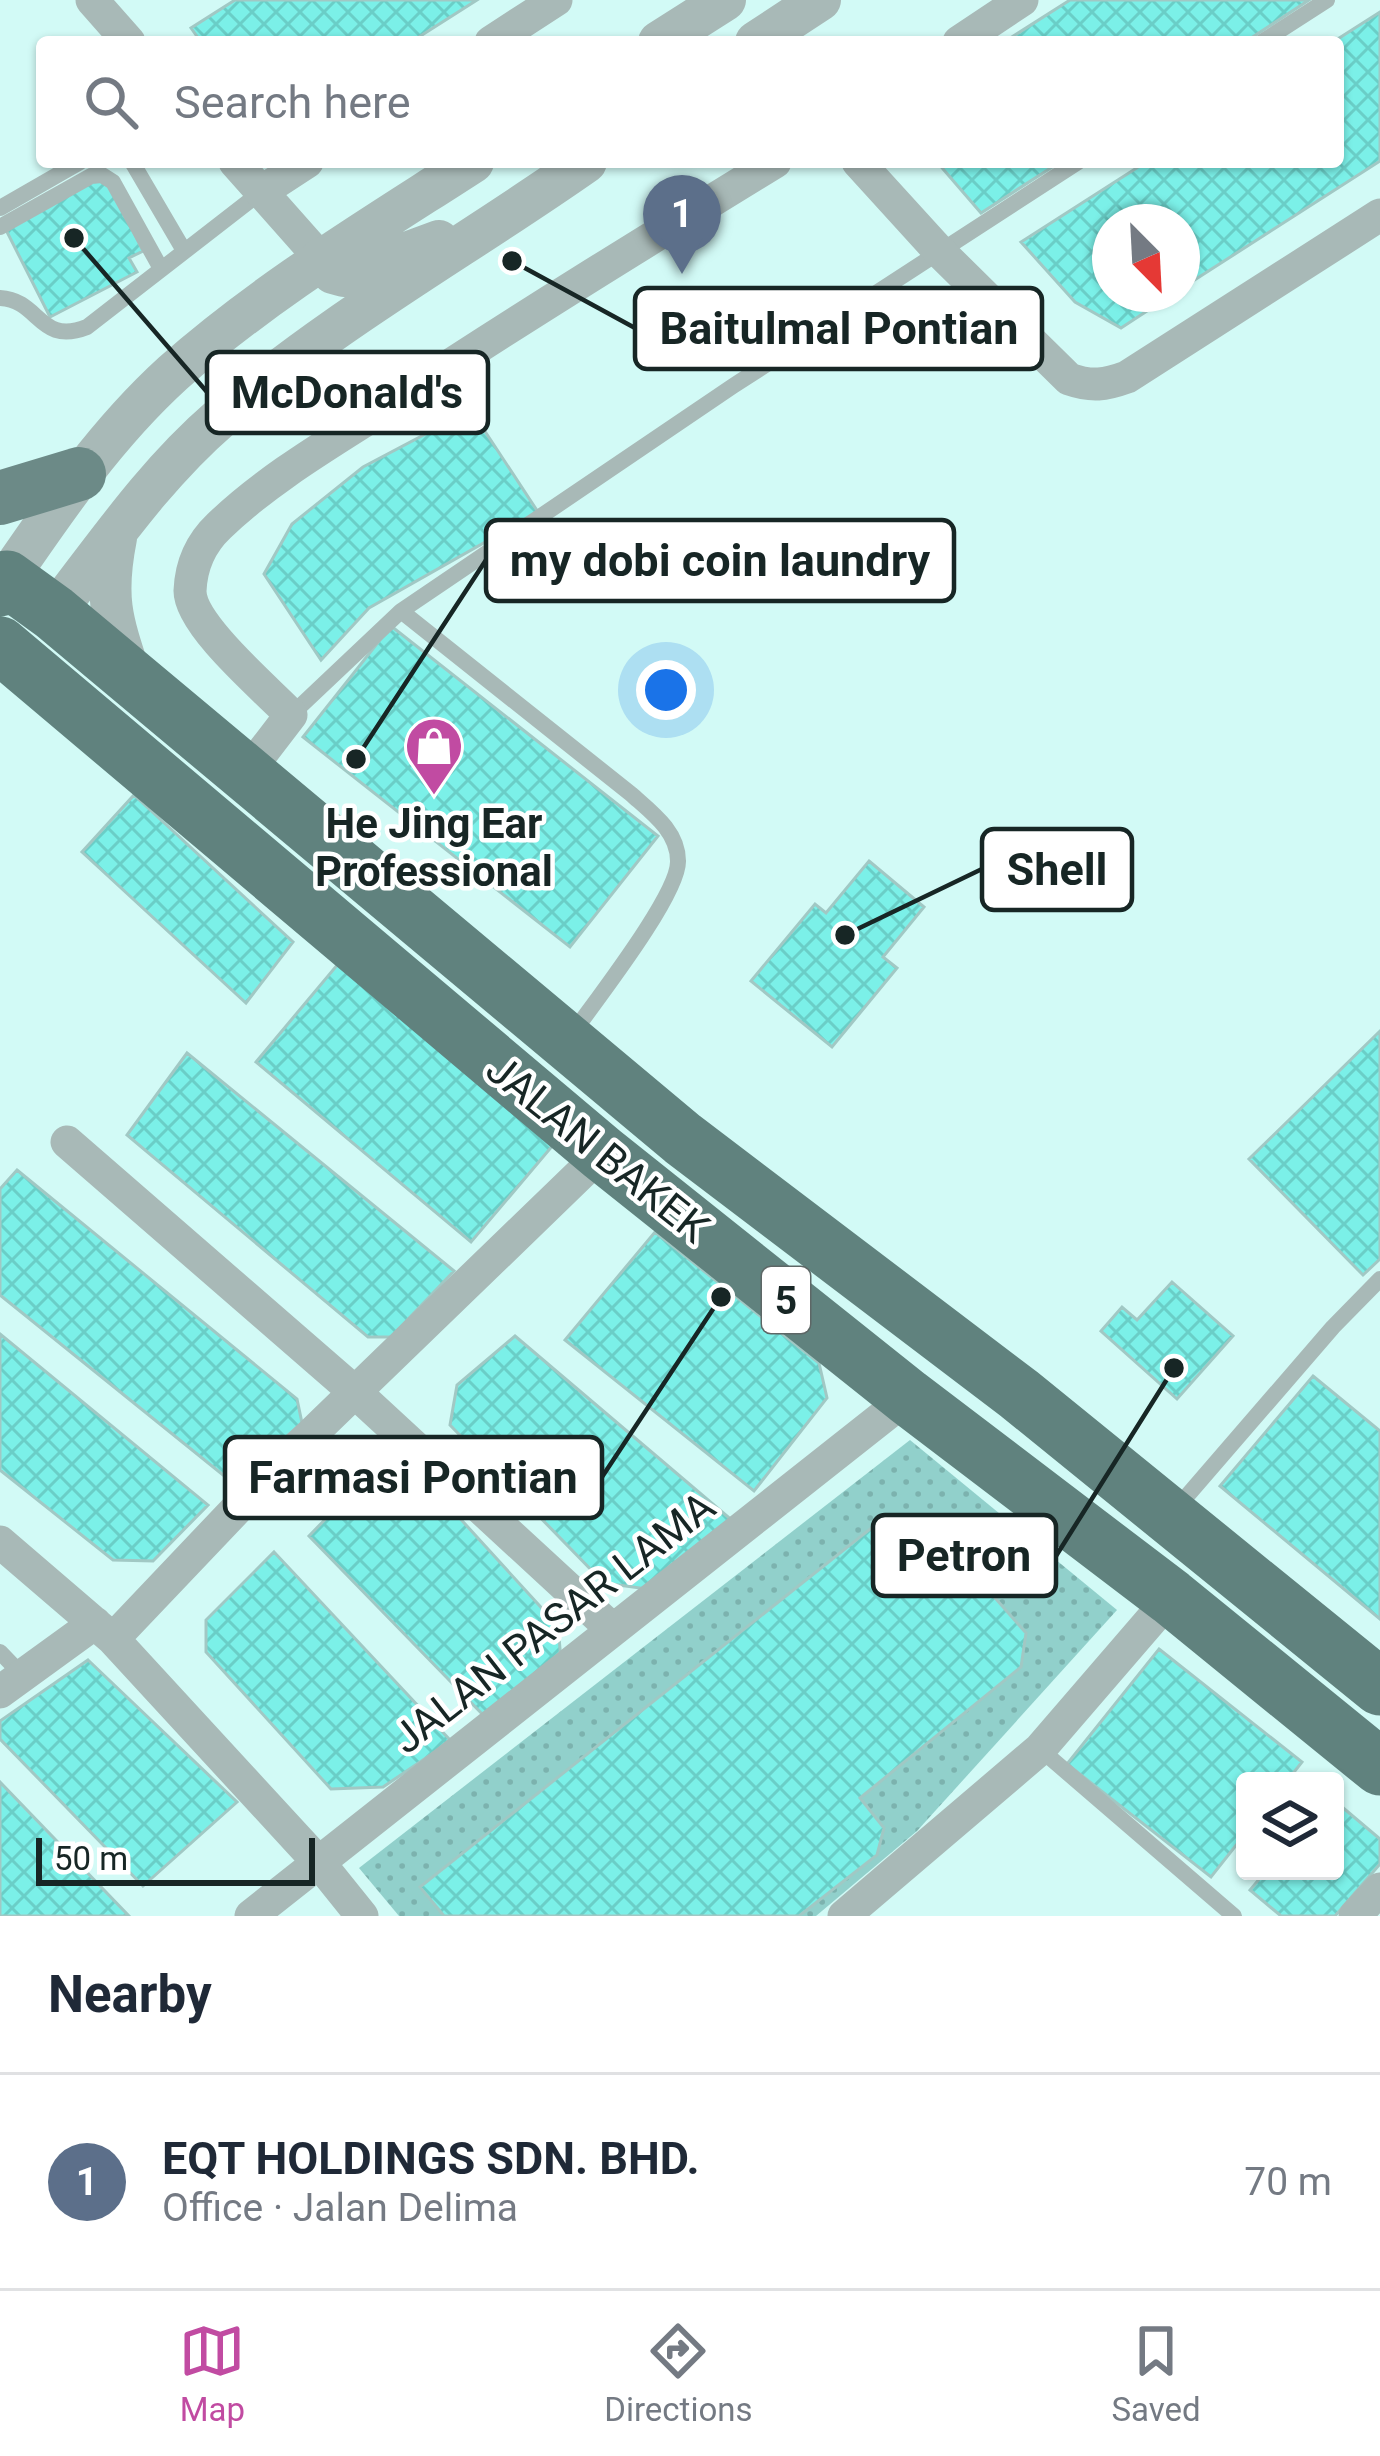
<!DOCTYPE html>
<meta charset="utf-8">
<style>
body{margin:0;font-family:Roboto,sans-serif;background:#f2f2f3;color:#1f2937}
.controls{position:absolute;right:36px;bottom:36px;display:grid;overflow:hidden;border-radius:12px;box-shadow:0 3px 9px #0004}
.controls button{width:108px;height:108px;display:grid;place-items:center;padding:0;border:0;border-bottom:3px solid #e0e1e3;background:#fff;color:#1f2937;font:60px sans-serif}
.compass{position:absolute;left:1092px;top:204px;width:108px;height:108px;border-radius:50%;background:#fff;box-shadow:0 3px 9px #0004;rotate:156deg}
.scale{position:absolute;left:36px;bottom:30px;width:279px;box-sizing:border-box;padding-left:12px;border:6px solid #172625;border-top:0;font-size:33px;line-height:42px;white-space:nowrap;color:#172625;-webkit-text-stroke:9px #fff;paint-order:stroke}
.you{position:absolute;left:666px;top:690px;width:42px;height:42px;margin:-30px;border:9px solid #fff;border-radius:50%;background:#1a73e8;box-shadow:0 0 0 18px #1a73e833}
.badge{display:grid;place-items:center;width:78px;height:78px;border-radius:50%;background:#c14ba2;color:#fff;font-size:39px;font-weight:700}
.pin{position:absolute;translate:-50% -99px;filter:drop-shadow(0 3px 6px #0008)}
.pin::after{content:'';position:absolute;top:63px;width:42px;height:36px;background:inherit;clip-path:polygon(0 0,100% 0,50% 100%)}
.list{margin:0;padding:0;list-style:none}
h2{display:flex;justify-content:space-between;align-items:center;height:156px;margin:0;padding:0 48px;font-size:51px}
h2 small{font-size:39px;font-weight:400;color:#747a83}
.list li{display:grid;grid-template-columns:78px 1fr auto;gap:36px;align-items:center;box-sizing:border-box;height:216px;padding:0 48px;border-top:3px solid #e0e1e3}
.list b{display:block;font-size:45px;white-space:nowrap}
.list p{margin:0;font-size:39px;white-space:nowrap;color:#747a83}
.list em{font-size:39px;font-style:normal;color:#747a83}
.icon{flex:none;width:66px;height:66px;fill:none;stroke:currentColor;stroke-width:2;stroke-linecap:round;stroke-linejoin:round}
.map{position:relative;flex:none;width:1380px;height:1916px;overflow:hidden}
.search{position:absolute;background:#fff;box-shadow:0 3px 9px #0004;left:36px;right:36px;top:36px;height:132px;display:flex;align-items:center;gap:30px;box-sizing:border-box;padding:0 42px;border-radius:12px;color:#747a83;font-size:45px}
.sheet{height:372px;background:#fff}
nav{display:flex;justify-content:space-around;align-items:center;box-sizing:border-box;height:168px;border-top:3px solid #e0e1e3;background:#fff;font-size:33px;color:#747a83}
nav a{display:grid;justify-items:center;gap:6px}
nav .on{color:#c14ba2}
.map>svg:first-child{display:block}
.grass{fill:url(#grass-dots)}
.building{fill:url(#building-cross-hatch);stroke:#a1c8c4;stroke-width:3}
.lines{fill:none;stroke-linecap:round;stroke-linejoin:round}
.service{stroke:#a8b9b7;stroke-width:16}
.minor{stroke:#a8b9b7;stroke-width:33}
.tertiary{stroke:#a8b9b7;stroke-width:42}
.primary{stroke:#6c8a87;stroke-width:54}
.trunk{stroke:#60827e;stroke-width:57}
.labels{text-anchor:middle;stroke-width:9;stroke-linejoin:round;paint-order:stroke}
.shield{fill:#fff;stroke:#5d6766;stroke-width:3}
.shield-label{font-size:39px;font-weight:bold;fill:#172625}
.poi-label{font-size:42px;font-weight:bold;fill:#172625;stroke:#fff}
.street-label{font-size:42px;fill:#172625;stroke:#fff}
.leader{fill:none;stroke:#172625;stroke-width:4.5}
.callout-dot{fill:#172625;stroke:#fff;stroke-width:4.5}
.callout{fill:#fff;stroke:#172625;stroke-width:4.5}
.callout-label{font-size:45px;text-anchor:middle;font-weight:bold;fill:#172625}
</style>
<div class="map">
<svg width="1380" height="1916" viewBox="0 0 1380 1916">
<defs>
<pattern id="grass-dots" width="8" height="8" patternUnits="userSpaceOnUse" patternTransform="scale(3)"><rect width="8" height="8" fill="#91d0cb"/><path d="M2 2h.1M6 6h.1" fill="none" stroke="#7cb2ae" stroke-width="1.8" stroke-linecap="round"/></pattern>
<pattern id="building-cross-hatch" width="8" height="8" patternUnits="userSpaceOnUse" patternTransform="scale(3)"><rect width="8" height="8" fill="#7bf0e8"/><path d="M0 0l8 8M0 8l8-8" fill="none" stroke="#6acec7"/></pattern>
</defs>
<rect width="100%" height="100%" fill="#d2faf6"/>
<path class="grass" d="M910 1440 1117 1610 917 1831 816 1916H399L359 1868Z"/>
<path class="building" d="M235 0H477L411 42H201L191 28Z
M1070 0H1309L1245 42H1004Z
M1380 12V161L1182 288V222H1110V294H1173L1121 328 1075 302 1021 242 1146 162H1338V42H1333Z
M937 162H1060L981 213Z
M105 175 143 251 129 258 137 272 50 317 4 226Z
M471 410 538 512 369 608 321 660 264 574 292 524 363 467Z
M391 626 658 836 570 947 303 737Z
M134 795 293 942 246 1003 82 852Z
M869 861 924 907 883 957 897 968 832 1047 751 981 815 904 826 913Z
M338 964 554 1144 471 1242 256 1062Z
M1380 1031V1259L1363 1275 1249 1159Z
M187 1053 454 1271 391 1337H368L127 1135Z
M17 1170 297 1399 302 1423 233 1483 0 1295V1189Z
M655 1232 819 1363 827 1398 754 1491 565 1340Z
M1172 1282 1233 1336 1177 1399 1101 1331 1122 1307 1137 1320Z
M0 1334 208 1505 153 1561 113 1560 0 1470Z
M515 1336 734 1522 647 1589 604 1583 450 1425 457 1385Z
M1313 1376 1380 1431V1619L1220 1486Z
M377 1466 415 1469 558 1626 561 1660 487 1719 309 1536Z
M924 1517 1026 1633 1021 1667 860 1798 884 1828 877 1855 799 1916H444L420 1887 884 1518Z
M274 1552 451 1741 383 1787 331 1789 206 1652V1620Z
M1159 1649 1302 1762 1287 1781H1245V1834L1211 1877 1067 1764Z
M88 1660 237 1802 143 1886 0 1739V1721Z
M0 1782 129 1916H0Z
M1335 1801 1380 1839V1864L1335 1916H1281L1250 1890 1266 1871H1335Z"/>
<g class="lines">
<path class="service" d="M1262 42 1327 0
M132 162 183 249
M0 208 80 162
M0 227 91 176 102 175 113 182 160 267
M0 298C40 300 39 346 87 327L261 192
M401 611 631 794C651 812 678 831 678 861 679 895 593 1004 570 1037
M291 715 401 611 733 386 1078 162
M1174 1511 1333 1327 1380 1279
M0 1652 23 1676
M1040 1749 1234 1916"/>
<path class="minor" d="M92 0 129 42
M491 42 556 0
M959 42 1022 0
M235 162 321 259
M858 162 940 252 1069 379C1092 387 1105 385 1127 377L1380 215
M261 192 307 162
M245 775 291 715C266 689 190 625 190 591 191 565 200 544 219 526 271 476 337 439 397 400 521 318 648 240 775 162
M67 1142 356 1393 612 1629
M0 1542 113 1639 321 1865 362 1916
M113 1639 266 1478 602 1153
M0 1692 95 1623
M251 1916 908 1397
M844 1916 1040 1749 1171 1597
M1355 1916 1380 1889"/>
<path class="tertiary" d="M659 42 725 0
M756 42 820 0
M321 259 333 273 344 276 439 241
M116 538C104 599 112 620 131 678
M7 579C57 506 107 433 173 373 264 292 371 228 473 162
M54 613C106 546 155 474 220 418 332 321 465 247 586 162"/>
<path class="primary" d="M0 498 79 474"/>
<path class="trunk" d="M0 588 7 579 54 613 683 1139 1019 1394 1380 1687
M0 645 602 1153 908 1397 1171 1597 1380 1767"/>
</g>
<defs>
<g id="shop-pin" transform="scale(3)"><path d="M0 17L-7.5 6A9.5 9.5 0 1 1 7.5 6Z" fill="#c14ba2" stroke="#fff"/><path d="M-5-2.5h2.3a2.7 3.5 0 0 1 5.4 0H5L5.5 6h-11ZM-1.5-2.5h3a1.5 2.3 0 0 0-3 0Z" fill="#fff"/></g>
</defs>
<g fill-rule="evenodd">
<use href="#shop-pin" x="434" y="746"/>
</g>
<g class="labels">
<rect class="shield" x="762" y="1267" width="48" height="66" rx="9"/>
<g class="shield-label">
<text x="786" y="1314">5</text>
</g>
<g class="poi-label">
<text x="434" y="838">He Jing Ear<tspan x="434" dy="48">Professional</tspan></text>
</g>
<g class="street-label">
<text transform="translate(598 1148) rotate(39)" y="15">JALAN BAKEK</text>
<text transform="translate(553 1622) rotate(-38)" y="15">JALAN PASAR LAMA</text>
</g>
</g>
<path class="leader" d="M512 261L635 328M74 238L207 392M356 759L486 560M845 935L982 869M721 1297L602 1477M1174 1368L1056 1556"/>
<g class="callout-dot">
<circle cx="512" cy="261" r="12"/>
<circle cx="74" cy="238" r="12"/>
<circle cx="356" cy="759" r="12"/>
<circle cx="845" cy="935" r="12"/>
<circle cx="721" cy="1297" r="12"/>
<circle cx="1174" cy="1368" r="12"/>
</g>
<g class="callout">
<rect x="635" y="288" width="407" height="81" rx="12"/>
<rect x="207" y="352" width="281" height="81" rx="12"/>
<rect x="486" y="520" width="468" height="81" rx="12"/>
<rect x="982" y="829" width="150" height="81" rx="12"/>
<rect x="225" y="1437" width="377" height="81" rx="12"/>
<rect x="873" y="1515" width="183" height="81" rx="12"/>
</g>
<g class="callout-label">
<text x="839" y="344">Baitulmal Pontian</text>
<text x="347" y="408">McDonald's</text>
<text x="720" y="576">my dobi coin laundry</text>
<text x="1057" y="885">Shell</text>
<text x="413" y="1493">Farmasi Pontian</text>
<text x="964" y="1571">Petron</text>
</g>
</svg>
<div class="controls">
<button><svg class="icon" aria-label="layers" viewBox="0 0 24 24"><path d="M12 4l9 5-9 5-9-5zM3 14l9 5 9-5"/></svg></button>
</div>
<svg class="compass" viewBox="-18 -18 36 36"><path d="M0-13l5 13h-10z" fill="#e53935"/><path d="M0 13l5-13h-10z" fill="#747a83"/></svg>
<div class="scale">50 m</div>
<div class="you"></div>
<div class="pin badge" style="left:682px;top:274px;background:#5c6f8a">1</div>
<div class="search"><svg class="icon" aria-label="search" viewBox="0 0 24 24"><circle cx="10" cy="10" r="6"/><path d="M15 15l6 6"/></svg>Search here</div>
</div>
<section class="sheet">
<h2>Nearby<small></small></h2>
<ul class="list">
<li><span class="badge" style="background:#5c6f8a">1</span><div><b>EQT HOLDINGS SDN. BHD.</b><p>Office · Jalan Delima</p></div><em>70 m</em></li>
</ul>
</section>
<nav>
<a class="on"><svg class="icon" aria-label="map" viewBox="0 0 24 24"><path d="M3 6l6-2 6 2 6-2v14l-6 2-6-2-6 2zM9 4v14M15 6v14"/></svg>Map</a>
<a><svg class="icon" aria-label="directions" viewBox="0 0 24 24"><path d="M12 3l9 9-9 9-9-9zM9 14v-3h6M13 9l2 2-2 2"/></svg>Directions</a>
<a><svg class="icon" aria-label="saved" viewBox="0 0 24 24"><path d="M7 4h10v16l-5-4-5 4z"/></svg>Saved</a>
</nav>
